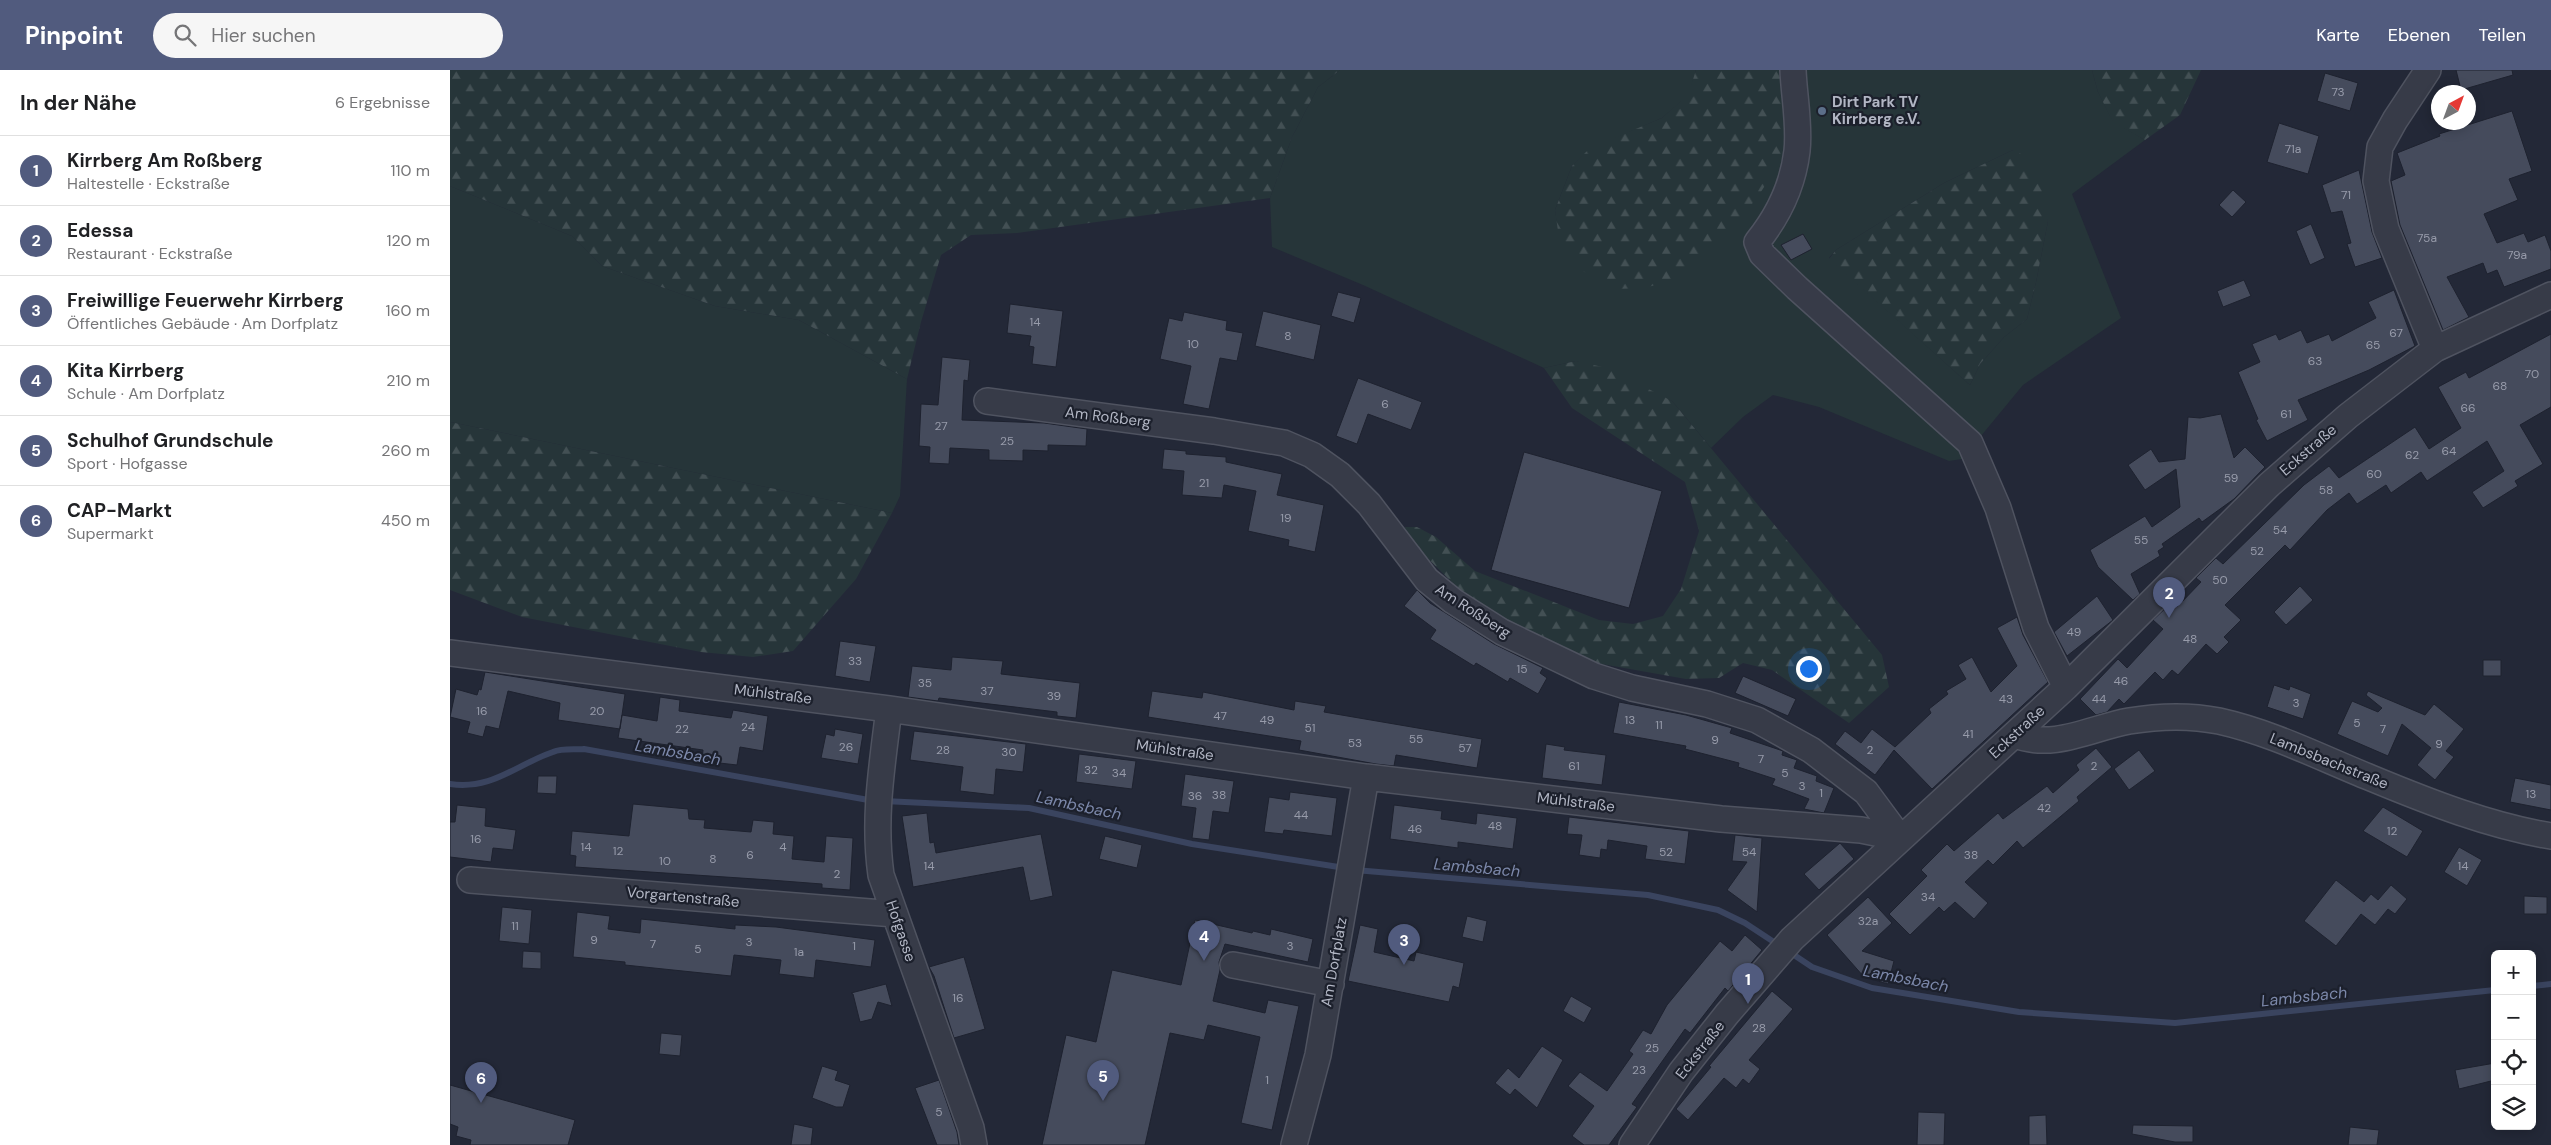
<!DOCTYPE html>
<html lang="de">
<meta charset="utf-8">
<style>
body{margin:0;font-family:"DM Sans",sans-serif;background:#f6f6f6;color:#202124}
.controls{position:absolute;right:15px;bottom:15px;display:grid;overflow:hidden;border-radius:8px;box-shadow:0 2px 12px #0003}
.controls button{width:45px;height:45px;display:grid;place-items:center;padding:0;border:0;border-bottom:1px solid #e0e0e0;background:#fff;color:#202124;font:25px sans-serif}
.compass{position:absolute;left:1981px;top:15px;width:45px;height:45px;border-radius:50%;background:#fff;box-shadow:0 2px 12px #0003;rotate:41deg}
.you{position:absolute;left:1358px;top:598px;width:18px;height:18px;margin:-12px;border:4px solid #fff;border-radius:50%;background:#1a73e8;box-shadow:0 0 0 8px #1a73e833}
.badge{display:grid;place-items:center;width:32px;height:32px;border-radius:50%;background:#515b7e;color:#fff;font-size:16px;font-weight:700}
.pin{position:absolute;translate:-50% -41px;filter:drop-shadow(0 1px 2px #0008)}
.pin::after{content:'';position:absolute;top:26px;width:18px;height:15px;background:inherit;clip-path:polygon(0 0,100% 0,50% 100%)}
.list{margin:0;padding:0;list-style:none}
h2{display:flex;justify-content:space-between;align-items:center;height:65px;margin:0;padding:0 20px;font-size:21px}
h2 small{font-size:16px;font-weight:400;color:#757577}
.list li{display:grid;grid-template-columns:32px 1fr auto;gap:15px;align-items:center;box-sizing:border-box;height:70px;padding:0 20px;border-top:1px solid #e0e0e0}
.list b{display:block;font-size:19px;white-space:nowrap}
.list p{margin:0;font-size:16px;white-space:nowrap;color:#757577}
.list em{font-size:16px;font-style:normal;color:#757577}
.icon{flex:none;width:28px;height:28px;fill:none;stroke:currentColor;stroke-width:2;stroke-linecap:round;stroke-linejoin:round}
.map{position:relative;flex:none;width:2101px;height:1075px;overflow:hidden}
header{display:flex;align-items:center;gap:30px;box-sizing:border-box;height:70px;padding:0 25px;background:#515b7e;color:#fff}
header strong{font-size:24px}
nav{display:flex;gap:28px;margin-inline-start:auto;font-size:18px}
.search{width:350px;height:45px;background:#f6f6f6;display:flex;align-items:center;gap:12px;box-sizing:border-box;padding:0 18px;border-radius:28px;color:#757577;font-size:19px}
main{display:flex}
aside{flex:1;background:#fff}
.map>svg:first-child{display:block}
.grass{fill:#263539;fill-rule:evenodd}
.forest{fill:url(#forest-firs)}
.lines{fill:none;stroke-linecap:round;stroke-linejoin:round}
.stream{stroke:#3a445f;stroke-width:6}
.building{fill:#454b5c;stroke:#1e222f}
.minor-casing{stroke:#4f5360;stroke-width:28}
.minor{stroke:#373b48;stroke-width:25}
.service-dot{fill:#5c6f8a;stroke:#1c202c;stroke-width:2}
.labels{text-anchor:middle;stroke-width:4.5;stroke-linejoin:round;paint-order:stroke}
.number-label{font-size:12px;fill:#979baa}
.poi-label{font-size:15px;font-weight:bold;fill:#b2b6c4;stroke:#1c202c;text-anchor:start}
.street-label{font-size:15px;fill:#b2b6c4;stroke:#1c202c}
.water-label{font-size:16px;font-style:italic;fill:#7c88aa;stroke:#1c202c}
</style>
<header>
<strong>Pinpoint</strong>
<div class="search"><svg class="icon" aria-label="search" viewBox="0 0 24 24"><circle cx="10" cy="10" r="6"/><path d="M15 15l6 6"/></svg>Hier suchen</div>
<nav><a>Karte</a><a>Ebenen</a><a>Teilen</a></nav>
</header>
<main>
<aside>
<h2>In der Nähe<small>6 Ergebnisse</small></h2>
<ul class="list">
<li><span class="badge">1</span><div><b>Kirrberg Am Roßberg</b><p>Haltestelle · Eckstraße</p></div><em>110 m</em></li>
<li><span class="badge">2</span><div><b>Edessa</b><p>Restaurant · Eckstraße</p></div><em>120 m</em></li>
<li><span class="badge">3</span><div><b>Freiwillige Feuerwehr Kirrberg</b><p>Öffentliches Gebäude · Am Dorfplatz</p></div><em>160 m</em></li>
<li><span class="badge">4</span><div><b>Kita Kirrberg</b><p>Schule · Am Dorfplatz</p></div><em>210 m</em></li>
<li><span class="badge">5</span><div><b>Schulhof Grundschule</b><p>Sport · Hofgasse</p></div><em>260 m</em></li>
<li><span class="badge">6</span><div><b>CAP-Markt</b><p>Supermarkt</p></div><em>450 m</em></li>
</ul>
</aside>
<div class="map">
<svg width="2101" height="1075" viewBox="0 0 2101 1075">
<defs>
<pattern id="forest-firs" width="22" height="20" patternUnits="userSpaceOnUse" patternTransform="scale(1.25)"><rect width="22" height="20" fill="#263539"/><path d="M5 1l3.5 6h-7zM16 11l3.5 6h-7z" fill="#435054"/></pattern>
</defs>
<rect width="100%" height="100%" fill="#232837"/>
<path class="grass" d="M890 0H1246L1239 25 1212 48 1140 79 1122 96 1105 140 1110 168 1335 0H1642L1648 22 1663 51 1695 70 1622 124 1671 248 1573 315 1512 389 1499 391 1369 337 1323 325 1293 347 1261 378 1222 331 1126 291 1094 298 913 215 822 177 820 128 842 67 868 17ZM1563 80 1598 151 1586 212 1577 249 1554 267 1530 294 1520 315 1379 188 1386 180 1494 113Z
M0 116 122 166 152 196 265 236 349 250 457 309 450 426 442 443 0 352Z"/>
<path class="forest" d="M0 0H890L868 17 842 67 820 128 567 163 521 165 491 185 471 252 457 309 349 250 265 236 152 196 122 166 0 116Z
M1246 0H1335L1340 60 1330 92 1307 128 1264 180 1229 208 1195 218 1164 219 1131 200 1109 168 1105 140 1122 96 1140 78 1212 48 1238 25Z
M1642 0H1751L1730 45 1695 70 1663 52 1648 22Z
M1563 80 1573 85 1592 110 1598 151 1586 212 1577 249 1554 267 1530 294 1520 315 1379 189 1386 180 1494 113Z
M1126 291 1157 298 1222 331 1432 585 1439 617 1399 653 1322 600 1293 593 1269 608 1236 609 1135 591 1051 549 1010 520 959 470 955 457H967L986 467 1025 501 1149 550 1183 554 1213 546 1231 519 1249 461 1235 412 1122 338 1094 298Z
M0 352 442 443 406 509 343 581 303 587 251 582 72 547 0 520Z"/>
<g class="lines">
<path class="stream" d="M0 714C43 720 65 695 103 682 112 678 124 680 134 679L424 731
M434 731 579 738 742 774 895 798
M905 800 1198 825 1268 840 1295 853 1330 876
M1338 881 1362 897 1422 918 1569 942 1725 953 2045 920
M2082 916 2101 914"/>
</g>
<path class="building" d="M2006 0H2062L2063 5 2011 20Z
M1875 3 1908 13 1900 41 1867 31Z
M2062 41 2082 101 2059 109 2068 130 2034 144 2047 173 2074 163 2078 172 2095 165 2101 181V199L2054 217 2047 200 2037 204 2033 193 1997 207 2019 247 1993 260 1950 155 1941 111 1955 105 1947 83 1990 66 1989 64Z
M1829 53 1869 66 1858 104 1817 92Z
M1909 100 1922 162 1932 188 1905 197 1897 174 1901 173 1892 141 1881 143 1872 115Z
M1783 120 1796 132 1782 147 1769 135Z
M1861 154 1875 188 1860 195 1846 161Z
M1353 164 1362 179 1341 190 1331 175Z
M1794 210 1801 226 1773 237 1767 221Z
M1944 220 1965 276 1919 300 1848 330 1858 350 1817 371 1806 350 1808 349 1788 302 1810 292 1802 274 1826 264 1829 270 1851 260 1857 273 1879 264 1882 271 1926 248 1918 232Z
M888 222 911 228 904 253 881 246Z
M560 234 613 241 606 297 582 294 584 277 579 276 581 266 557 263Z
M813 241 871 255 864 290 805 276Z
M734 242 777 251 776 260 793 263 787 291 770 288 759 339 733 334 741 296 710 289 719 248 732 251Z
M2101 264V337L2070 355 2093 394 2065 411 2068 416 2033 438 2022 422 2054 401 2037 371 1977 411 1971 402 1941 423 1936 415 1907 434 1899 423 1877 440 1840 480 1835 475 1775 535 1791 550 1774 567 1779 572 1767 584 1756 574 1728 605 1722 600 1713 610 1705 602 1674 634 1669 629 1657 642 1646 645 1630 629 1668 589 1677 598 1713 559 1703 550 1722 532 1727 537 1751 512 1746 508 1766 488 1773 494 1854 415 1879 396 1889 408 1965 357 1979 379 2011 358 1988 317 2016 302 2019 308Z
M492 287 520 290 518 311 514 310 512 350 594 353 637 359 636 376 598 375V381L573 380V391L539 390V380L500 378 499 394 479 393 480 377 469 376 471 334 488 335Z
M908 308 972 332 961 360 918 344 907 374 886 366Z
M1771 344 1784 388 1795 377 1815 397 1784 429 1752 452 1749 448 1712 474 1714 477 1708 481 1710 486 1681 504 1690 524 1683 530 1648 497 1640 480 1695 446 1702 457 1730 437 1726 399 1695 420 1678 395 1701 379 1709 392 1735 389 1738 347 1750 348Z
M714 379 736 381V384L776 387V392L832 404 827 425 874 435 865 482 838 476 839 470 798 461 806 421 774 415 772 428 732 425 734 401 712 399Z
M1074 382 1212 421 1179 538 1041 500Z
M1850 516 1863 530 1836 555 1824 542Z
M967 520 980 533 1044 574 1093 598 1090 603 1097 608 1088 624 1060 608 1058 612 1026 593 1024 596 980 569 986 560 954 536Z
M1647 526 1663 550 1617 586 1604 562Z
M1567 547 1573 565 1598 612 1482 719 1444 680 1425 705 1385 674 1395 661 1411 673 1422 659 1445 677 1481 643 1479 639 1498 624 1496 621 1516 609 1508 595 1522 587 1541 622 1567 596 1547 558Z
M390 571 426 576 420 612 385 606Z
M502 587 553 591 551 604 630 613 626 648 607 646V642L489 628 488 631 458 627 462 596 501 600Z
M2033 590H2051V606H2033Z
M35 602 175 624 170 659 108 650 110 633 58 621 49 659 36 656 33 667 17 663 20 652 0 647 6 619 27 625 29 619 31 620Z
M1293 606 1346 629 1338 646 1285 623Z
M1824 615 1839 620 1840 616 1861 624 1853 649 1817 637Z
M702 621 752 628 753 622 844 640 845 631 876 636 874 642 1032 669 1027 698 946 685 944 696 926 694 849 680 851 671 698 647Z
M1918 621 1975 645 1984 634 2014 659 1996 681 2004 687 1985 710 1967 695 1981 678 1952 654 1938 686 1887 664 1902 631 1928 642 1932 638 1916 625Z
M210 627 230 630 229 641 281 648 283 640 318 646 313 681 290 677 287 695 252 691 253 680 168 668 172 645 207 651Z
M1169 632 1236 645 1282 658 1280 663 1333 681 1332 685 1347 690 1344 698 1367 706 1366 711 1384 718 1374 743 1354 739 1359 729 1322 715 1325 709 1288 697 1289 693 1235 679 1236 676 1163 663Z
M385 659 413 664 408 694 371 688 376 664 384 666Z
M464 661 576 674 573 702 546 699 544 725 510 721 513 697 460 690Z
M1096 674 1115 677 1114 680 1156 685 1152 715 1092 708Z
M1646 678 1662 697 1627 727 1629 731 1573 778 1567 771 1543 795 1538 790 1515 812 1538 833 1524 849 1505 832 1494 842 1489 837 1460 865 1439 844 1477 806 1471 800 1497 774 1504 781 1548 743 1553 749 1597 716 1603 723 1629 700 1626 695Z
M1689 680 1705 701 1679 720 1664 699Z
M629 684 686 691 682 719 626 712Z
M735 704 784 711 779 743 763 741 759 770 742 768 746 738 731 736Z
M88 706H107L106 724 87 723Z
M2065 708 2101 715V740L2060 732Z
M840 722 887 728 882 766 834 760 833 764 814 762 819 727 839 730Z
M183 734 238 739 239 749 255 750 254 758 301 762 303 750 324 752 323 764 344 766 342 789 374 792 376 766 403 768 400 820 372 818V814L320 810 125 797 126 786 120 785 122 761 179 766Z
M7 735 36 738 35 756 66 760 63 780 43 778 41 792 0 787V752H5Z
M944 735 992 741 991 749 1026 754 1027 743 1067 748 1063 779 1008 772V778L940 769Z
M1933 737 1973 761 1957 787 1913 761Z
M477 743 480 773 484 772 486 783 591 764 603 826 580 831 573 797 463 817 452 746Z
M1119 747 1239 761 1235 794 1195 789 1197 776 1158 770 1157 780 1151 779 1150 788 1129 785 1132 765 1117 764Z
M1285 765 1312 768 1307 842 1277 820 1297 792 1282 791Z
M655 766 692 775 687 798 649 789Z
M1390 773 1404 789 1369 820 1354 804Z
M2009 777 2032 790 2017 816 1994 802Z
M1886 810 1914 832 1921 824 1928 830 1941 815 1957 829 1945 844 1938 839 1925 855 1911 844 1886 876 1854 851Z
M2074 826 2097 827V844H2074Z
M1418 827 1442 853 1412 881 1444 891 1438 914 1414 907 1377 865Z
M52 837 82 840 79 874 49 871Z
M127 842 160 846 158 859 190 863 191 849 285 859V855L326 857 425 870 421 897 366 890 364 908 329 904 331 890 284 885 281 906 175 895V892L123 887Z
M1017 846 1037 851 1033 872 1012 867Z
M745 850 802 863 803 861 820 865 821 859 863 869 858 892 775 874 769 892 770 900 763 931 815 943 818 930 849 936 822 1060 791 1053 810 967 758 955 754 970 720 963 695 1075H592L616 965 646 972 662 900 731 915Z
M910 855 928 859 924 882 964 891 966 882 1014 893 1009 918 1003 916 999 932 898 911Z
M1295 865 1312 880 1278 921 1275 918 1240 963 1235 959 1182 1034 1187 1037 1159 1075H1134L1122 1066 1144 1036 1118 1016 1130 1002 1157 1021 1183 984 1179 981 1193 960 1201 964 1217 935 1270 871 1282 881Z
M73 881 91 882V899L72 898Z
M514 887 535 959 504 968 484 906 479 897Z
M436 914 442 936 428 932 422 949 410 952 403 924 401 923Z
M1322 921 1343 939 1299 990 1310 999 1299 1014 1293 1009 1286 1018 1274 1008 1238 1050 1226 1039 1261 997 1259 996Z
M1121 926 1142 938 1134 953 1113 941Z
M211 963 232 965 230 986 209 984Z
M1092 976 1113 990 1087 1038 1065 1019 1060 1025 1045 1013 1058 998 1069 1008Z
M2045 993V1010L2009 1019 2005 1000Z
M372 996 388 1001 385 1010 400 1015 393 1037H386L362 1028Z
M489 1010 507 1062 509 1075H487L465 1018Z
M0 1015 125 1050 118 1075H20L21 1070 6 1066 8 1057 0 1054Z
M1468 1042 1495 1043 1494 1075H1467Z
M1596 1045 1597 1075H1579V1046Z
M344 1054 363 1058 361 1075H341Z
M1683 1055 1743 1056V1072H1725L1682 1064Z
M1900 1057 1929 1060 1927 1075H1898Z"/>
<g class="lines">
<g class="minor-casing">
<path id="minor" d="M1343 0C1344 26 1350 55 1347 81 1343 115 1328 146 1307 172L1312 184 1347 218 1520 373 1548 438 1586 558 1616 617
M1978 0 1945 50 1930 77 1926 111 1936 159 1985 279
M537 331 764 361 834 373 862 385 890 405 919 434 977 510 1003 531 1052 562 1144 606 1182 618 1257 634 1307 650 1361 680 1416 722 1450 768
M0 583 439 639 916 707 1271 749 1411 760 1450 768
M439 639C432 696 423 749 431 805L521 1058 524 1075
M1565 665C1604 680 1641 658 1679 651 1709 646 1739 645 1769 651 1823 663 1871 688 1921 708 1979 732 2040 756 2101 766
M20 810 445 844
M783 895 881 914
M844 1075 868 985 916 707
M1182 1075 1231 1002 1277 944 1342 869 1616 617 1819 415 1898 346 1985 279 2101 225"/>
</g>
<use href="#minor" class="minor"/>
</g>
<circle class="service-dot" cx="1372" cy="41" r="5"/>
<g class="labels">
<g class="number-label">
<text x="1888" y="26">73</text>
<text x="1843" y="83">71a</text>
<text x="1896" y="129">71</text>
<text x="1977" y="172">75a</text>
<text x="2067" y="189">79a</text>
<text x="585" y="256">14</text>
<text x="1946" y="267">67</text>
<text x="838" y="270">8</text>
<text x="743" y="278">10</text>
<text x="1923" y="279">65</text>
<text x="1865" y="295">63</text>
<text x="2082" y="308">70</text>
<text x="2050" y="320">68</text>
<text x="935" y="338">6</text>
<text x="2018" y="342">66</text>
<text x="1836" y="348">61</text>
<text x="491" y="360">27</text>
<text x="557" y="375">25</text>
<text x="1999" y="385">64</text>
<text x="1962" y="389">62</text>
<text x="1924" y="408">60</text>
<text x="1781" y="412">59</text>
<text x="754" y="417">21</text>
<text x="1876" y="424">58</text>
<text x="836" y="452">19</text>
<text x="1830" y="464">54</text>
<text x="1691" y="474">55</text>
<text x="1807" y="485">52</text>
<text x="1770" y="514">50</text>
<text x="1624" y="566">49</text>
<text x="1740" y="573">48</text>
<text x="405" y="595">33</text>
<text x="1072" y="603">15</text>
<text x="1671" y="615">46</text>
<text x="475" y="617">35</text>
<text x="537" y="625">37</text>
<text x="604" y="630">39</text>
<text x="1556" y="633">43</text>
<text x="1649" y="633">44</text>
<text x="1846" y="637">3</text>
<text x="32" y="645">16</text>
<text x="147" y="645">20</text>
<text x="770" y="650">47</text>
<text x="817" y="654">49</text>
<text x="1180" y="654">13</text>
<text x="1907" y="657">5</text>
<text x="1209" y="659">11</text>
<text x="298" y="661">24</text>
<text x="860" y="662">51</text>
<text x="232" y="663">22</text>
<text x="1933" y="663">7</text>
<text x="1518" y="668">41</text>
<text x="966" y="673">55</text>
<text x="1265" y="674">9</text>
<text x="905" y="677">53</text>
<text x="1989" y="678">9</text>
<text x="396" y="681">26</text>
<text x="1015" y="682">57</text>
<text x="493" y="684">28</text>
<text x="1420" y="684">2</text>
<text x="559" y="686">30</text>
<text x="1311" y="693">7</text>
<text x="1124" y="700">61</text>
<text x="1644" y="700">2</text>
<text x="641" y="704">32</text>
<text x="669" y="707">34</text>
<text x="1335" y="707">5</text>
<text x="1352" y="720">3</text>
<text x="1371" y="727">1</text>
<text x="2081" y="728">13</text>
<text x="769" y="729">38</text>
<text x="745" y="730">36</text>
<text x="1594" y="742">42</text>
<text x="851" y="749">44</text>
<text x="1045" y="760">48</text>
<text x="965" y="763">46</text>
<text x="1942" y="765">12</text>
<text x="26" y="773">16</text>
<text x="136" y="781">14</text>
<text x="333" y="781">4</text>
<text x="168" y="785">12</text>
<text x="1216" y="786">52</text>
<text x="1299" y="786">54</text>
<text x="300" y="789">6</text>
<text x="1521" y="789">38</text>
<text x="263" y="793">8</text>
<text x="215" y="795">10</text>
<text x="479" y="800">14</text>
<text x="2013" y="800">14</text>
<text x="387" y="808">2</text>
<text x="1478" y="831">34</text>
<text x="1418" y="855">32a</text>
<text x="65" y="860">11</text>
<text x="144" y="874">9</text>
<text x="299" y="876">3</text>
<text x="203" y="878">7</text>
<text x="404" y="880">1</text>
<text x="840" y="880">3</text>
<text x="248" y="883">5</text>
<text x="349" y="886">1a</text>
<text x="508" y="932">16</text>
<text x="1309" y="962">28</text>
<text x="1202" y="982">25</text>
<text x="1189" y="1004">23</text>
<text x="817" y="1014">1</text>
<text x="489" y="1046">5</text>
</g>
<g class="poi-label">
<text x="1382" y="37">Dirt Park TV<tspan x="1382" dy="17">Kirrberg e.V.</tspan></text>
</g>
<g class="street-label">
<text transform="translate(658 347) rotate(7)" y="5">Am Roßberg</text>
<text transform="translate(1858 380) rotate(-41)" y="5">Eckstraße</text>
<text transform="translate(1023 541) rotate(33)" y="5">Am Roßberg</text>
<text transform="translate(323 624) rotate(7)" y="5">Mühlstraße</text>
<text transform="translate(1567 662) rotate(-43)" y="5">Eckstraße</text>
<text transform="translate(725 680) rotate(8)" y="5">Mühlstraße</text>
<text transform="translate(1879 691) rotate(22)" y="5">Lambsbachstraße</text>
<text transform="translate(1126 732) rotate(7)" y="5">Mühlstraße</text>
<text transform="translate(233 827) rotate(5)" y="5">Vorgartenstraße</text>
<text transform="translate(451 861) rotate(71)" y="5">Hofgasse</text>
<text transform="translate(884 892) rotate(-80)" y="5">Am Dorfplatz</text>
<text transform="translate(1250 980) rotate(-52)" y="5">Eckstraße</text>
</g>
<g class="water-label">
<text transform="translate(228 682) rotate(10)" y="6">Lambsbach</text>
<text transform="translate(629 735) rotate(12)" y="6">Lambsbach</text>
<text transform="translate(1027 797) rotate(5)" y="6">Lambsbach</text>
<text transform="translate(1456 908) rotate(11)" y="6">Lambsbach</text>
<text transform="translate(1854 926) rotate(-6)" y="6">Lambsbach</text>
</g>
</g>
</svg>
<div class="controls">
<button>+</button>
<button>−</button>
<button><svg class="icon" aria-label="locate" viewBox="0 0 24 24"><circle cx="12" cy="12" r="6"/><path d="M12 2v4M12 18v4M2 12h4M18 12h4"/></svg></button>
<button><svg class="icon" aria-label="layers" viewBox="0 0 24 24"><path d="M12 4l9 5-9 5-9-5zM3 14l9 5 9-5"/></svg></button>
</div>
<svg class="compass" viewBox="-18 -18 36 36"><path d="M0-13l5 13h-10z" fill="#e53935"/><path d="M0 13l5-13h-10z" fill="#757577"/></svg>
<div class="you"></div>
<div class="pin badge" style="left:1298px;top:934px">1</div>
<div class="pin badge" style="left:1719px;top:548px">2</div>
<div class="pin badge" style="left:954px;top:895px">3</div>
<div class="pin badge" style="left:754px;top:891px">4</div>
<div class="pin badge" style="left:653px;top:1031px">5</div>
<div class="pin badge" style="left:31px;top:1033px">6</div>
</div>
</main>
